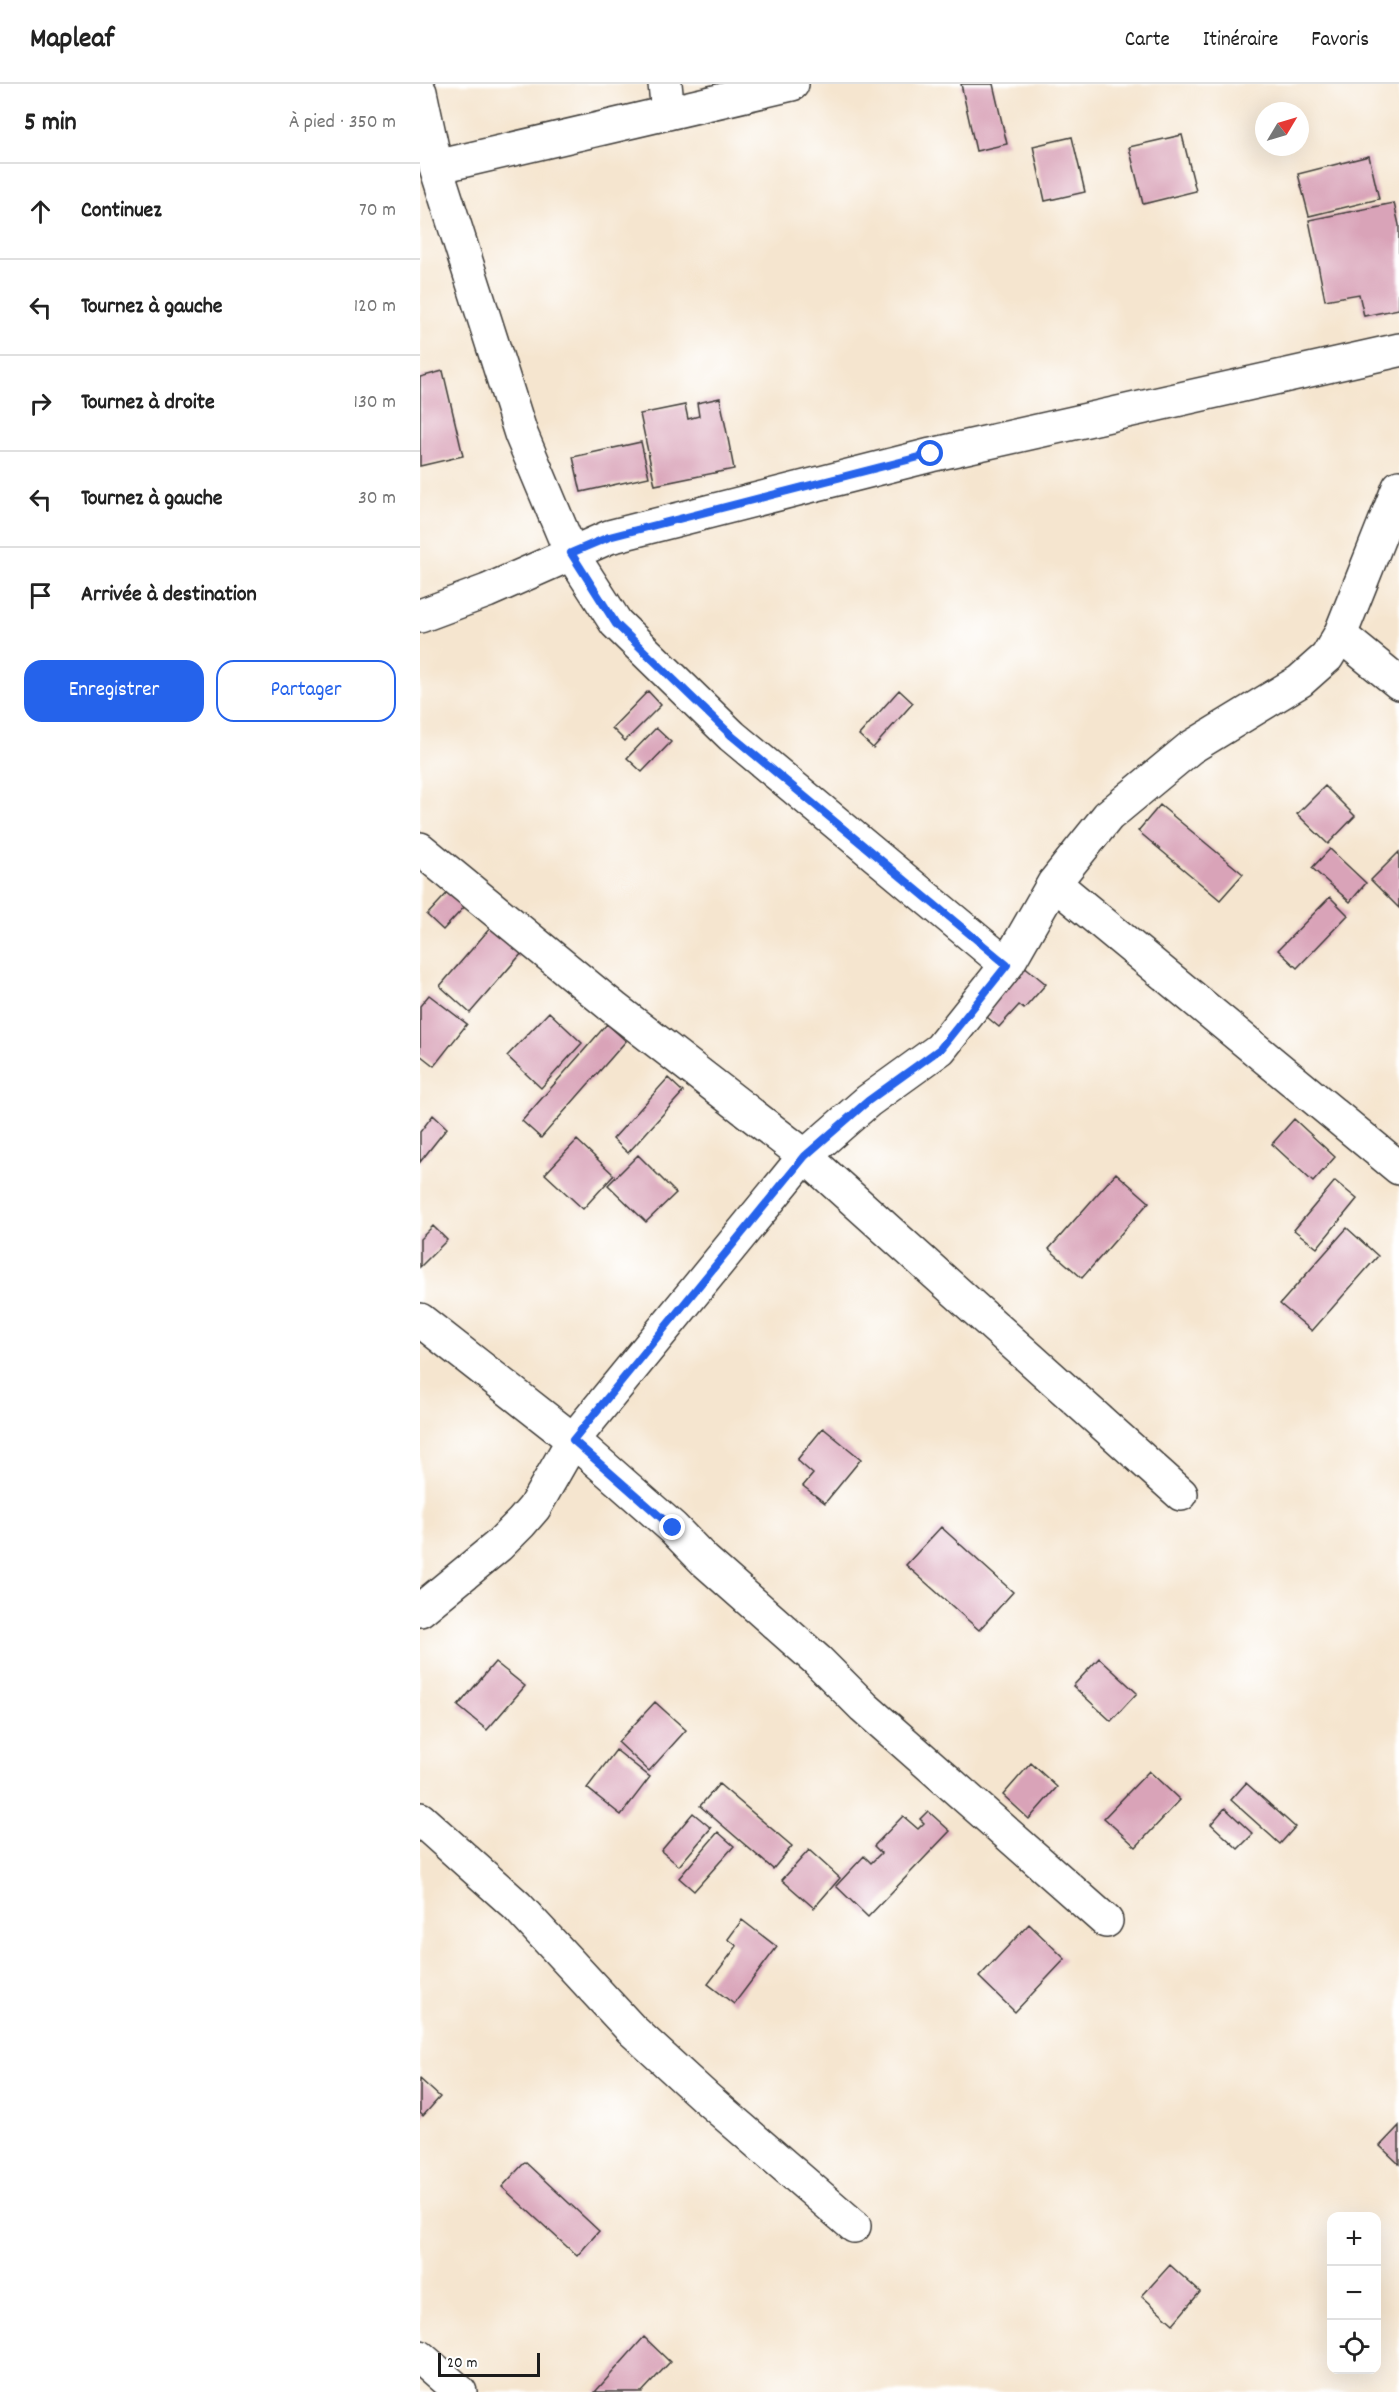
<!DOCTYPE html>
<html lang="fr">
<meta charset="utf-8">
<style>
body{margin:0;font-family:Dekko,sans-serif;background:#f2f2f2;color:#222}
.controls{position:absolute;right:18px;bottom:18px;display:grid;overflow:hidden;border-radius:12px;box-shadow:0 6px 24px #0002}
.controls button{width:54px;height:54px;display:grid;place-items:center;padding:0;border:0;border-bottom:2px solid #e0e0e0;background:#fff;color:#222;font:30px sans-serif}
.compass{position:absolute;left:835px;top:18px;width:54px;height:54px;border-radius:50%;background:#fff;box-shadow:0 6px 24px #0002;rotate:52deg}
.scale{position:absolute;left:18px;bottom:15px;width:102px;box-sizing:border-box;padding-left:6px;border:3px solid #1c1c1c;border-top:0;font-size:16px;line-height:21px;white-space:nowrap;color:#1c1c1c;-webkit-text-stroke:4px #fff;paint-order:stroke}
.stop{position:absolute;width:18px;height:18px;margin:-14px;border:4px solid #2563eb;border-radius:50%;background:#fff}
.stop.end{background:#2563eb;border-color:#fff;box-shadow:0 2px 6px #0008}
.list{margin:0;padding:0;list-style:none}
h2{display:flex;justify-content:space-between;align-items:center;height:78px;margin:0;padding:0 24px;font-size:26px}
h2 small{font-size:20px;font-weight:400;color:#767676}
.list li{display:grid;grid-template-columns:39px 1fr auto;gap:18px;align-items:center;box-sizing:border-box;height:96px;padding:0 24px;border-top:2px solid #e0e0e0}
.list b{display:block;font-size:22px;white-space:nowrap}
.list em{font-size:20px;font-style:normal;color:#767676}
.actions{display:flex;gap:12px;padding:18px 24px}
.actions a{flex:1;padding:14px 0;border:2px solid #2563eb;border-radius:18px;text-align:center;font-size:21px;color:#2563eb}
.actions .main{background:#2563eb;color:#fff}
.icon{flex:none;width:33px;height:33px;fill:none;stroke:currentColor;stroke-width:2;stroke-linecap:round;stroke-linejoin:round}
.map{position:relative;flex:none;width:979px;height:2308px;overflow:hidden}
header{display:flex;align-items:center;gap:36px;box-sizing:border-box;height:84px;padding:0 30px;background:#fff;border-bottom:2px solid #e0e0e0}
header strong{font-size:28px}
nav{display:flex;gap:33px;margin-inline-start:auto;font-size:21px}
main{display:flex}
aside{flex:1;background:#fff}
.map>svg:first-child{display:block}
.building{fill:#d9a3b8}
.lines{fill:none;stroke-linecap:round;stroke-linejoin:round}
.street-casing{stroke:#3d3a37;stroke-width:36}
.street{stroke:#fff;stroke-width:33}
.route{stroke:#2563eb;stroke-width:8}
</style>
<header>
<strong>Mapleaf</strong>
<nav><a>Carte</a><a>Itinéraire</a><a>Favoris</a></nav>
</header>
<main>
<aside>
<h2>5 min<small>À pied · 350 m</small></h2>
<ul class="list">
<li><svg class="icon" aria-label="ahead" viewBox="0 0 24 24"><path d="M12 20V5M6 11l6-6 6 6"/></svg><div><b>Continuez</b></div><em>70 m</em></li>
<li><svg class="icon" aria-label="left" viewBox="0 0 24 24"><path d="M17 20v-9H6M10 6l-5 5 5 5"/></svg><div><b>Tournez à gauche</b></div><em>120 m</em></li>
<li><svg class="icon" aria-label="right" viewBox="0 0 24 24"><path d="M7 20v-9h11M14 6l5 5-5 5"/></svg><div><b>Tournez à droite</b></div><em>130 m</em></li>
<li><svg class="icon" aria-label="left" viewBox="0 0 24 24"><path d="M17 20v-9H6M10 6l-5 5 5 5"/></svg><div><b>Tournez à gauche</b></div><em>30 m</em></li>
<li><svg class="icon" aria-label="arrive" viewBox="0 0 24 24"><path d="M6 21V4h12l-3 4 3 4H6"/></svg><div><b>Arrivée à destination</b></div></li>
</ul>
<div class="actions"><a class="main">Enregistrer</a><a>Partager</a></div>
</aside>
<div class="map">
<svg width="979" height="2308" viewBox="0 0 979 2308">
<rect width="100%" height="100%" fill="#fff"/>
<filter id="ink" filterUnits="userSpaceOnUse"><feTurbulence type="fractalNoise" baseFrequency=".0167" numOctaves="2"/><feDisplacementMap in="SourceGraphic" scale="12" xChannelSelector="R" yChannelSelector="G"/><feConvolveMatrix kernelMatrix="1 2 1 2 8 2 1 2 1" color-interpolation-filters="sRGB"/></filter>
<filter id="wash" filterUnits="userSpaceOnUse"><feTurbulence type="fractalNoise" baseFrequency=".008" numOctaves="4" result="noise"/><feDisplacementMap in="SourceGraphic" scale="24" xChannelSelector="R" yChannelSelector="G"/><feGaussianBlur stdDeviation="1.35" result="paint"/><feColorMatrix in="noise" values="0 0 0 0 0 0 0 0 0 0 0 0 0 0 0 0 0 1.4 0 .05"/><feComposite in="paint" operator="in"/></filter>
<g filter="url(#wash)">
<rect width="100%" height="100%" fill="#f5e5cf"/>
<g id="blocks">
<path class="building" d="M541 0H573L587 60 556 67Z
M762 51 776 107 723 120 709 63Z
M652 53 665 108 625 117 613 62Z
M949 72 959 115 889 132 878 90Z
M974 119 979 141V225L944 232 939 210 905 216 889 136Z
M23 287 43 372 0 382V293Z
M300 314 314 385 235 401 220 330 265 321 268 335 279 332 277 319Z
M221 358 229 393 161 408 153 373Z
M479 606 493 619 453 664 439 651Z
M228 607 241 621 205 657 192 644Z
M236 644 251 658 222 688 207 674Z
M905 702 935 732 908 760 877 730Z
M740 721 823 790 800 816 718 747Z
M910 765 946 799 930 818 892 784Z
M979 768V824L951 796Z
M32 804 48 819 23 846 7 831Z
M910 813 928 831 877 884 858 866Z
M71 843 102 869 50 929 20 902Z
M603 881 626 900 604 925 599 921 579 943 562 929Z
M9 911 47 940 14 982 0 971V922Z
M129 928 162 959 121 1004 87 972Z
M187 940 206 957 121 1054 102 1037Z
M248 994 263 1008 208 1069 193 1055Z
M13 1031 27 1044 0 1078V1048Z
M874 1035 915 1073 893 1098 852 1060Z
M157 1056 194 1091 163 1125 125 1090Z
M218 1071 256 1109 226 1138 188 1101Z
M696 1089 729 1118 662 1194 629 1165Z
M915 1097 937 1115 897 1164 874 1146Z
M13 1142 27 1156 0 1183V1155Z
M927 1144 958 1172 892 1247 860 1220Z
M403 1344 441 1375 405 1419 383 1402 393 1390 377 1376Z
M521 1443 593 1508 559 1546 486 1481Z
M679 1574 717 1609 691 1637 653 1602Z
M75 1578 105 1602 67 1646 38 1622Z
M235 1618 266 1646 229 1687 198 1658Z
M196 1666 230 1693 201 1731 167 1704Z
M611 1679 637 1703 609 1735 583 1711Z
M729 1687 760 1716 716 1763 684 1734Z
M826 1699 875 1743 860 1760 811 1716Z
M299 1700 372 1762 353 1785 280 1722Z
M805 1724 833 1750 818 1765 791 1740Z
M508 1727 530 1747 448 1833 416 1802 444 1772 451 1779 461 1769 454 1762 483 1732 498 1745 504 1739 500 1735Z
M273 1729 291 1744 259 1782 241 1767Z
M298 1748 314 1762 274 1807 259 1794Z
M389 1766 420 1794 394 1824 362 1796Z
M322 1836 357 1863 314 1920 288 1900 317 1862 308 1855Z
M609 1840 645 1875 595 1928 559 1893Z
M0 1995 20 2013 3 2032 0 2029Z
M979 2042V2080L960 2062Z
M105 2078 179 2147 157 2172 82 2103Z
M750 2181 780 2208 753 2240 722 2212Z
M224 2253 250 2278 222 2308H175Z"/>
</g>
</g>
<g filter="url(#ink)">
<use href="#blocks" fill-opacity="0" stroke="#3d3a37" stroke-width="1.5"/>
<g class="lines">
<g class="street-casing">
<path id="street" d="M245 0 248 29
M0 8 16 83 101 350 151 469 196 539 312 652 587 881 634 799 688 732 770 664 880 597 907 573 920 551 979 403
M16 83 372 0
M0 532 67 507 189 453 511 371 979 266
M920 551 979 599
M0 765 194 924 385 1072 761 1410
M634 799 979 1084
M0 1236 153 1356 253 1444 284 1476 397 1576 444 1623 686 1837
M0 1526 78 1462 101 1439 114 1424 153 1356 385 1072 448 1017 520 965 587 881
M0 1735 97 1822 211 1945 285 2013 434 2142
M0 2273 40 2308"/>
</g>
<use href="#street" class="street"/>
</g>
</g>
<g class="lines" filter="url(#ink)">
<path class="route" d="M253 1444 153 1356 385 1072 448 1017 520 965 587 881 312 652 196 540 151 469 189 453 511 370"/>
</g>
</svg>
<div class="controls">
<button>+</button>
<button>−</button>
<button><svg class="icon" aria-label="locate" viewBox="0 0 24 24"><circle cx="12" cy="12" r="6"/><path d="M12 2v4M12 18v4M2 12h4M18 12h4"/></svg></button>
</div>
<svg class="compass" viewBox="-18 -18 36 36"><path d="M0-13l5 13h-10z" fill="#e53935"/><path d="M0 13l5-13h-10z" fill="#767676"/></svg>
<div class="scale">20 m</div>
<div class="stop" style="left:511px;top:370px"></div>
<div class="stop end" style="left:253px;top:1444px"></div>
</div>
</main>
